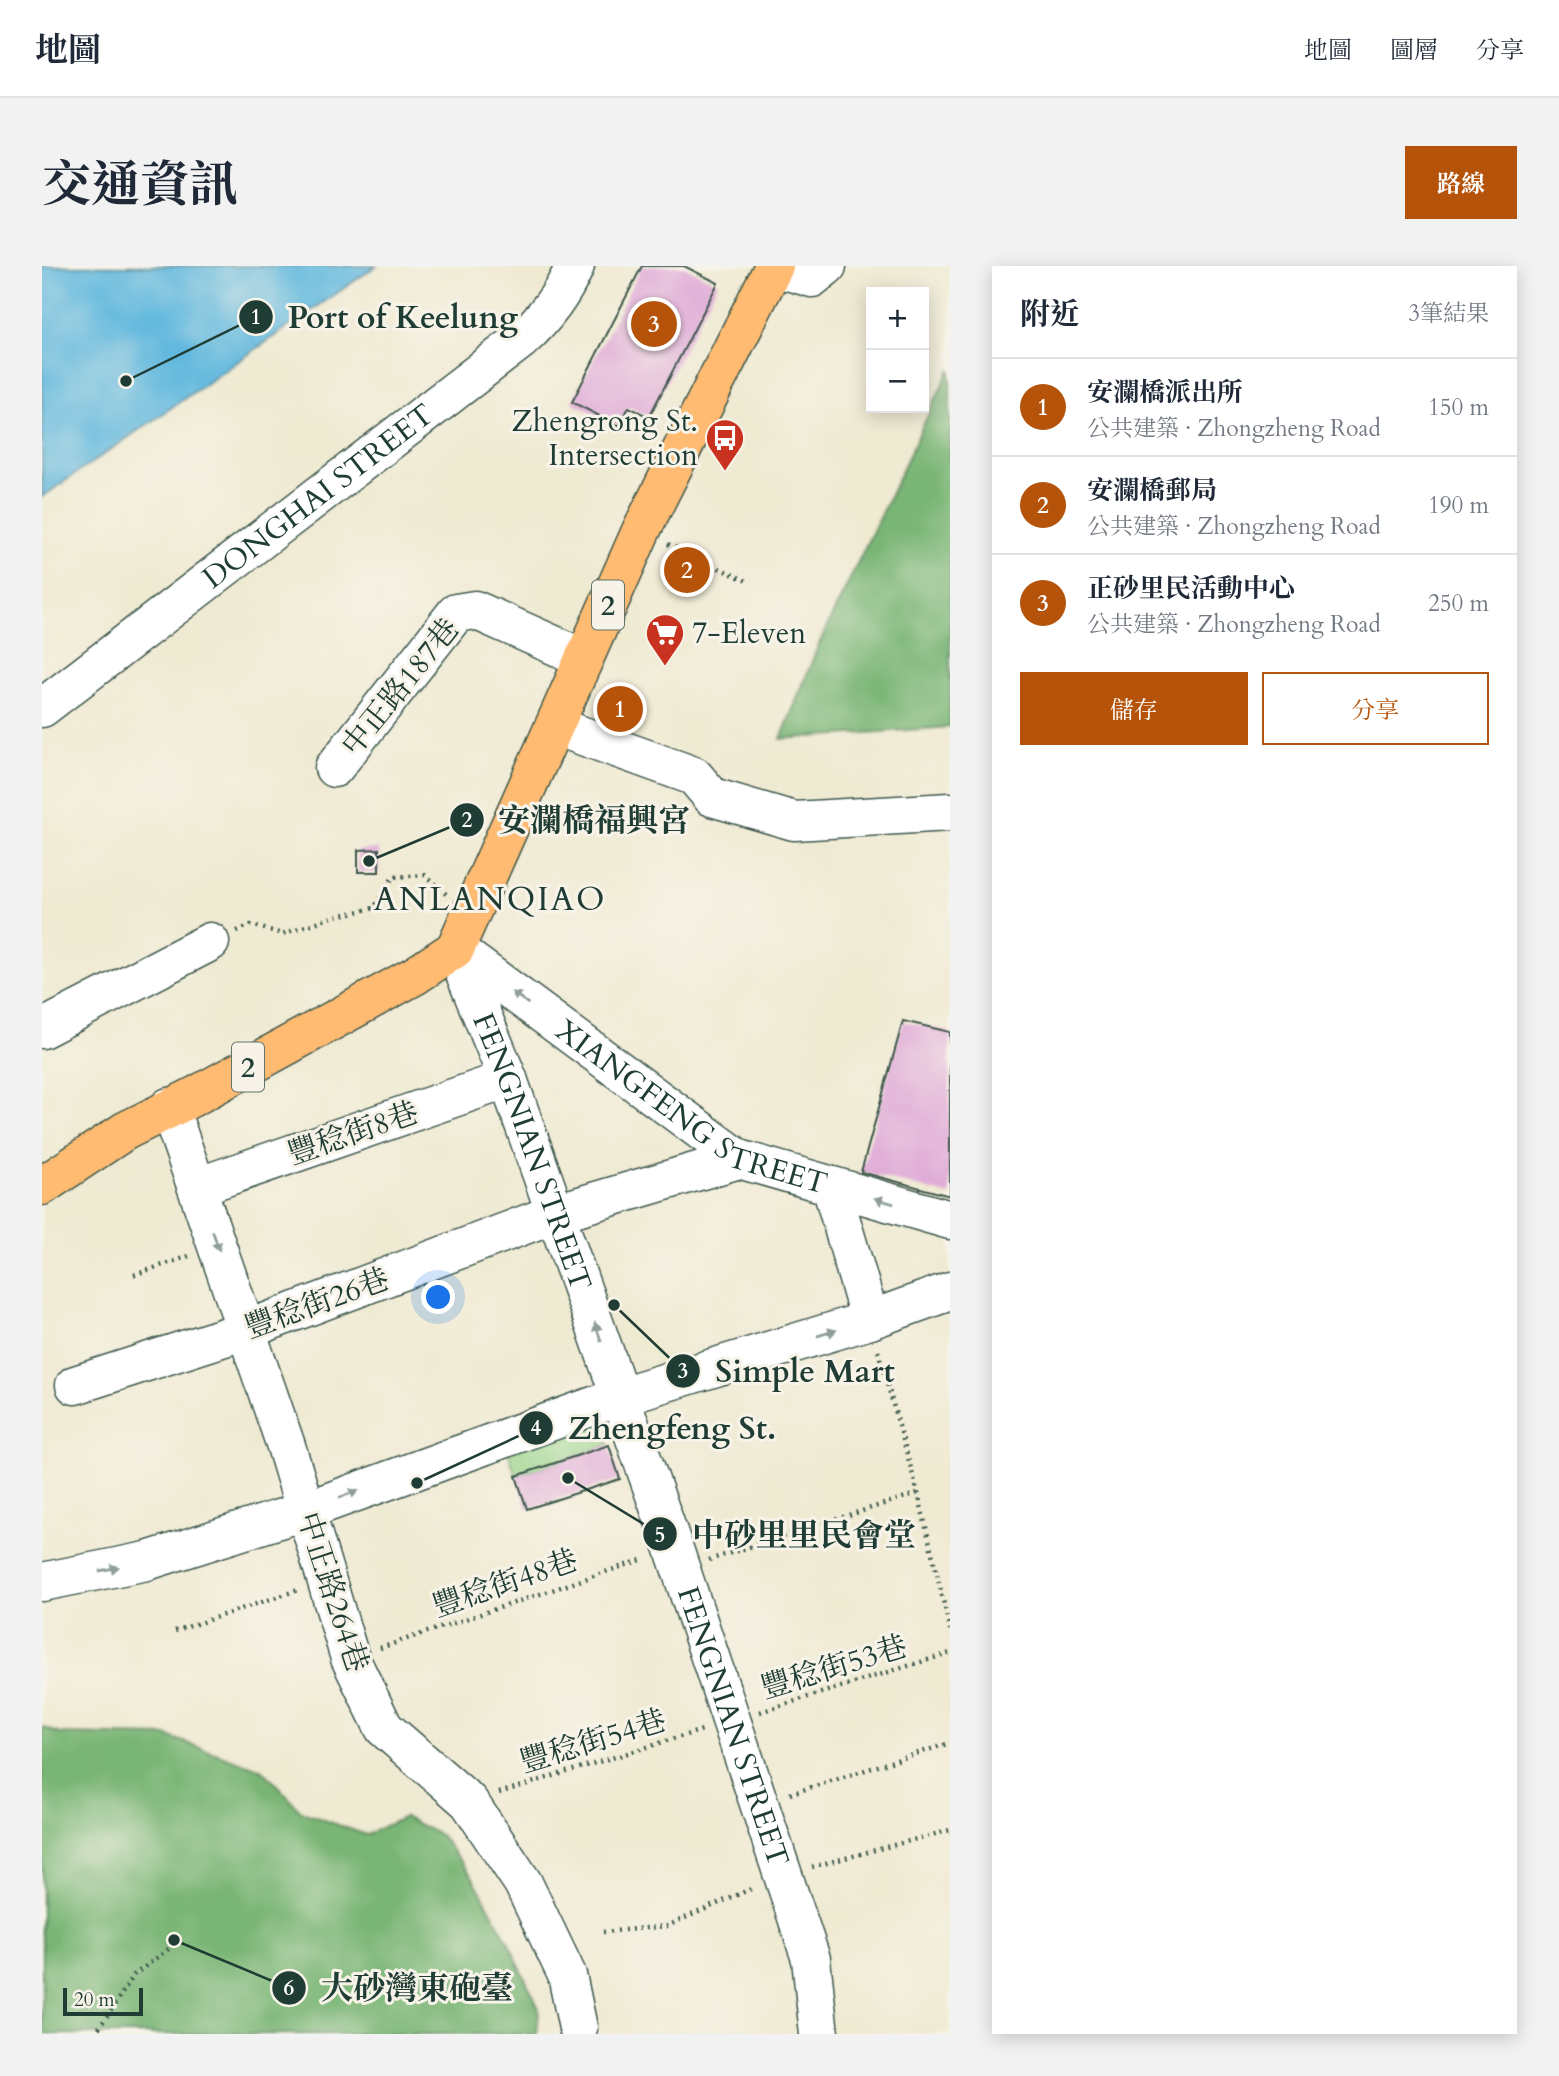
<!DOCTYPE html>
<html lang="zh-TW">
<meta charset="utf-8">
<style>
body{margin:0;font-family:Cardo,"Noto Serif TC",serif;background:#f2f2f3;color:#1f2937}
.controls{position:absolute;right:21px;top:21px;display:grid;overflow:hidden;border-radius:0px;box-shadow:0 4px 18px #0003}
.controls button{width:63px;height:63px;display:grid;place-items:center;padding:0;border:0;border-bottom:2px solid #e0e1e3;background:#fff;color:#1f2937;font:35px sans-serif}
.scale{position:absolute;left:21px;bottom:18px;width:80px;box-sizing:border-box;padding-left:7px;border:4px solid #1f3d34;border-top:0;font-size:19px;line-height:24px;white-space:nowrap;color:#1f3d34;-webkit-text-stroke:5px #f7f3e8;paint-order:stroke}
.you{position:absolute;left:397px;top:1032px;width:24px;height:24px;margin:-18px;border:5px solid #fff;border-radius:50%;background:#1a73e8;box-shadow:0 0 0 10px #1a73e833}
.badge{display:grid;place-items:center;width:46px;height:46px;border-radius:50%;background:#b45309;color:#fff;font-size:23px;font-weight:700}
.pin{position:absolute;translate:-50% -50%;border:4px solid #fff;box-shadow:0 2px 7px #0006}
.list{margin:0;padding:0;list-style:none}
h2{display:flex;justify-content:space-between;align-items:center;height:91px;margin:0;padding:0 28px;font-size:30px}
h2 small{font-size:23px;font-weight:400;color:#747a83}
.list li{display:grid;grid-template-columns:46px 1fr auto;gap:21px;align-items:center;box-sizing:border-box;height:98px;padding:0 28px;border-top:2px solid #e0e1e3}
.list b{display:block;font-size:26px;white-space:nowrap}
.list p{margin:0;font-size:23px;white-space:nowrap;color:#747a83}
.list em{font-size:23px;font-style:normal;color:#747a83}
.actions{display:flex;gap:14px;padding:21px 28px}
.actions a{flex:1;padding:16px 0;border:2px solid #b45309;border-radius:0px;text-align:center;font-size:24px;color:#b45309}
.actions .main{background:#b45309;color:#fff}
.map{position:relative;flex:none;width:908px;height:1768px;overflow:hidden;border-radius:0px}
header{display:flex;align-items:center;gap:42px;box-sizing:border-box;height:98px;padding:0 35px;background:#fff;border-bottom:2px solid #e0e1e3}
header strong{font-size:33px}
nav{display:flex;gap:38px;margin-inline-start:auto;font-size:24px}
.intro{display:flex;align-items:center;justify-content:space-between;box-sizing:border-box;height:168px;padding:0 42px}
h1{margin:0;font-size:49px}
.button{padding:18px 32px;border-radius:0px;background:#b45309;color:#fff;font-size:24px;font-weight:700}
main{display:flex;gap:42px;padding:0 42px}
aside{flex:1;background:#fff;border-radius:0px;box-shadow:0 4px 18px #0003}
.map>svg:first-child{display:block}
.green{fill:#97d388;stroke:#5b885e;stroke-width:2}
.forest{fill:#79b574;stroke:#4c7954;stroke-width:2}
.water{fill:#61b8de;stroke:#407a89;stroke-width:2}
.building{fill:#dfa8d7}
.lines{fill:none;stroke-linecap:round;stroke-linejoin:round}
.minor-casing{stroke:#3e574c;stroke-width:41}
.major-casing{stroke:#3e574c;stroke-width:41}
.path{stroke:#3e574c;stroke-width:4.5;stroke-dasharray:2 5;stroke-linecap:butt}
.minor{stroke:#fff;stroke-width:38}
.major{stroke:#febb71;stroke-width:38}
.oneway{fill:#8f9e9a}
.labels{text-anchor:middle;stroke-width:6;stroke-linejoin:round;paint-order:stroke}
.shield{fill:#f7f3e8;stroke:#60746a;stroke-width:2}
.shield-label{font-size:28px;font-weight:bold;fill:#1f3d34}
.poi-label{font-size:30px;fill:#1f3d34;stroke:#f7f3e8;text-anchor:end}
.street-label{font-size:30px;fill:#1f3d34;stroke:#f7f3e8}
.quarter-label{font-size:33px;letter-spacing:2px;fill:#1f3d34;stroke:#f7f3e8}
.leader{fill:none;stroke:#1f3d34;stroke-width:2.5}
.callout-dot{fill:#1f3d34;stroke:#f7f3e8;stroke-width:2.5}
.mark-label{font-size:21px;text-anchor:middle;font-weight:bold;fill:#fff}
.callout-label{font-size:32px;text-anchor:middle;font-weight:bold;fill:#1f3d34;stroke:#f7f3e8;stroke-width:6;stroke-linejoin:round;paint-order:stroke}
</style>
<header>
<strong>地圖</strong>
<nav><a>地圖</a><a>圖層</a><a>分享</a></nav>
</header>
<div class="intro"><h1>交通資訊</h1><a class="button">路線</a></div>
<main>
<div class="map">
<svg width="908" height="1768" viewBox="0 0 908 1768">
<rect width="100%" height="100%" fill="#f7f3e8"/>
<filter id="ink" filterUnits="userSpaceOnUse"><feTurbulence type="fractalNoise" baseFrequency=".0143" numOctaves="2"/><feDisplacementMap in="SourceGraphic" scale="14" xChannelSelector="R" yChannelSelector="G"/><feConvolveMatrix kernelMatrix="1 2 1 2 8 2 1 2 1" color-interpolation-filters="sRGB"/></filter>
<filter id="wash" filterUnits="userSpaceOnUse"><feTurbulence type="fractalNoise" baseFrequency=".00686" numOctaves="4" result="noise"/><feDisplacementMap in="SourceGraphic" scale="28" xChannelSelector="R" yChannelSelector="G"/><feGaussianBlur stdDeviation="1.57" result="paint"/><feColorMatrix in="noise" values="0 0 0 0 0 0 0 0 0 0 0 0 0 0 0 0 0 1.4 0 .05"/><feComposite in="paint" operator="in"/></filter>
<g filter="url(#wash)">
<rect width="100%" height="100%" fill="#efead2"/>
<path class="green" d="M559 1155 567 1179 474 1210 466 1185Z"/>
<path class="forest" d="M908 103V461L739 473 777 378Z
M0 1461 18 1468 125 1470 221 1504 260 1546 324 1569 362 1551 398 1569 430 1610 465 1673 497 1743 495 1768H0Z"/>
<path class="water" d="M0 0H334L0 231Z"/>
<g id="blocks">
<path class="building" d="M600 0H642L676 17 607 151 587 141 577 160 530 136Z
M337 583V606H316V584Z
M861 755 908 766V930L819 906Z
M567 1179 578 1213 485 1243 474 1210Z"/>
</g>
</g>
<g filter="url(#ink)">
<use href="#blocks" fill-opacity="0" stroke="#3e574c" stroke-width="2"/>
<g class="lines">
<g class="minor-casing">
<g id="minor">
<path d="M732 1 770 12 785 0"/>
<path id="s1" d="M0 442 479 74C503 52 520 30 533 0"/>
<path d="M513 460 652 510 670 531 752 555 908 546"/>
<path d="M292 502 414 347 433 344 541 392"/>
<path id="s2" d="M413 683 466 813 632 1283 769 1693 777 1768"/>
<path id="s3" d="M413 683 697 893 908 954"/>
<path d="M0 763 168 676"/>
<path d="M127 841 244 1180 308 1392 342 1462 427 1536 481 1617 525 1709 536 1762"/>
<path d="M789 920 828 1054"/>
<path d="M155 921 466 813"/>
<path d="M33 1119 204 1064 514 947 697 893"/>
<path d="M0 1316 105 1295 265 1244 579 1130 828 1054 908 1025"/>
</g>
</g>
<g class="major-casing">
<path id="major" d="M0 920 83 865 155 829 374 709 413 683 599 265 732 0"/>
</g>
<path class="path" d="M626 278 707 316
M195 665 209 659 240 668 290 651 332 642 351 611 383 609 404 628
M92 1009 147 990
M836 1085 876 1227 908 1364
M667 1294 876 1227
M133 1365 256 1324
M338 1382 602 1293
M718 1446 908 1387
M457 1527 660 1464
M748 1528 908 1477
M770 1601 908 1564
M561 1666 625 1660 713 1621
M53 1768 92 1709 133 1678"/>
<use href="#minor" class="minor"/>
<use href="#major" class="major"/>
</g>
<defs><path id="oneway-solid" d="M-6-.8H1V-3.2L6.5 0L1 3.2V.8H-6Z" transform="scale(1.75)"/></defs>
<g class="oneway">
<use href="#oneway-solid" transform="translate(478 732) rotate(-144)"/>
<use href="#oneway-solid" transform="translate(842 935) rotate(-164)"/>
<use href="#oneway-solid" transform="translate(174 975) rotate(71)"/>
<use href="#oneway-solid" transform="translate(556 1066) rotate(-109)"/>
<use href="#oneway-solid" transform="translate(785 1067) rotate(-17)"/>
<use href="#oneway-solid" transform="translate(307 1228) rotate(-20)"/>
<use href="#oneway-solid" transform="translate(67 1303) rotate(-11)"/>
</g>
</g>
<defs>
<g id="bus-pin" transform="scale(2.0125)"><path d="M0 17L-7.5 6A9.5 9.5 0 1 1 7.5 6Z" fill="#c8321e" stroke="#f7f3e8"/><path d="M-5-6H5V4H4V6H2V4H-2V6H-4V4H-5ZM-3.5-4V0h7V-4ZM-3.5 1.2v1.5H-2V1.2ZM2 1.2v1.5H3.5V1.2Z" fill="#fff"/></g>
<g id="supermarket-pin" transform="scale(2.0125)"><path d="M0 17L-7.5 6A9.5 9.5 0 1 1 7.5 6Z" fill="#c8321e" stroke="#f7f3e8"/><path d="M-6-5.5h2.5l.6 2H6L4.5 2H-2.5L-4.4-4H-6ZM-1.5 3.2a1.3 1.3 0 1 0 .1 0ZM3 3.2a1.3 1.3 0 1 0 .1 0Z" fill="#fff"/></g>
</defs>
<g fill-rule="evenodd">
<use href="#bus-pin" x="683" y="172"/>
<use href="#supermarket-pin" x="623" y="367"/>
</g>
<g class="labels">
<g class="shield">
<rect x="550" y="314.5" width="32" height="49" rx="5"/>
<rect x="190" y="776.5" width="32" height="49" rx="5"/>
</g>
<g class="shield-label">
<text x="566" y="349">2</text>
<text x="206" y="811">2</text>
</g>
<g class="poi-label">
<text x="656" y="165">Zhengrong St.<tspan x="656" dy="34">Intersection</tspan></text>
<text x="650" y="377" text-anchor="start">7-Eleven</text>
</g>
<g class="street-label">
<text dy="10" stroke="none"><textPath href="#s1" startOffset="348">DONGHAI STREET</textPath></text>
<text transform="translate(358 421) rotate(-51)" y="10">中正路187巷</text>
<text dy="10" stroke="none"><textPath href="#s3" startOffset="287">XIANGFENG STREET</textPath></text>
<text transform="translate(311 867) rotate(-19)" y="10">豐稔街8巷</text>
<text dy="10" stroke="none"><textPath href="#s2" startOffset="217">FENGNIAN STREET</textPath></text>
<text transform="translate(275 1037) rotate(-20)" y="10">豐稔街26巷</text>
<text transform="translate(463 1317) rotate(-19)" y="10">豐稔街48巷</text>
<text transform="translate(291 1326) rotate(72)" y="10">中正路264巷</text>
<text transform="translate(792 1401) rotate(-17)" y="10">豐稔街53巷</text>
<text dy="10" stroke="none"><textPath href="#s2" startOffset="826">FENGNIAN STREET</textPath></text>
<text transform="translate(551 1475) rotate(-17)" y="10">豐稔街54巷</text>
</g>
<g class="quarter-label">
<text x="448" y="644">ANLANQIAO</text>
</g>
</g>
<path class="leader" d="M84 115L214 51M327 595L425 554M572 1039L641 1105M375 1217L494 1162M526 1212L618 1268M132 1674L247 1722"/>
<g class="callout-dot">
<circle cx="84" cy="115" r="7"/>
<circle cx="327" cy="595" r="7"/>
<circle cx="572" cy="1039" r="7"/>
<circle cx="375" cy="1217" r="7"/>
<circle cx="526" cy="1212" r="7"/>
<circle cx="132" cy="1674" r="7"/>
<circle cx="214" cy="51" r="18"/>
<circle cx="425" cy="554" r="18"/>
<circle cx="641" cy="1105" r="18"/>
<circle cx="494" cy="1162" r="18"/>
<circle cx="618" cy="1268" r="18"/>
<circle cx="247" cy="1722" r="18"/>
</g>
<g class="mark-label">
<text x="214" y="58">1</text>
<text x="425" y="561">2</text>
<text x="641" y="1112">3</text>
<text x="494" y="1169">4</text>
<text x="618" y="1276">5</text>
<text x="247" y="1729">6</text>
</g>
<g class="callout-label">
<text x="361" y="62">Port of Keelung</text>
<text x="552" y="565">安瀾橋福興宮</text>
<text x="763" y="1116">Simple Mart</text>
<text x="630" y="1173">Zhengfeng St.</text>
<text x="762" y="1280">中砂里里民會堂</text>
<text x="375" y="1733">大砂灣東砲臺</text>
</g>
</svg>
<div class="controls">
<button>+</button>
<button>−</button>
</div>
<div class="scale">20 m</div>
<div class="you"></div>
<div class="pin badge" style="left:578px;top:443px">1</div>
<div class="pin badge" style="left:645px;top:304px">2</div>
<div class="pin badge" style="left:612px;top:58px">3</div>
</div>
<aside>
<h2>附近<small>3筆結果</small></h2>
<ul class="list">
<li><span class="badge">1</span><div><b>安瀾橋派出所</b><p>公共建築 · Zhongzheng Road</p></div><em>150 m</em></li>
<li><span class="badge">2</span><div><b>安瀾橋郵局</b><p>公共建築 · Zhongzheng Road</p></div><em>190 m</em></li>
<li><span class="badge">3</span><div><b>正砂里民活動中心</b><p>公共建築 · Zhongzheng Road</p></div><em>250 m</em></li>
</ul>
<div class="actions"><a class="main">儲存</a><a>分享</a></div>
</aside>
</main>
